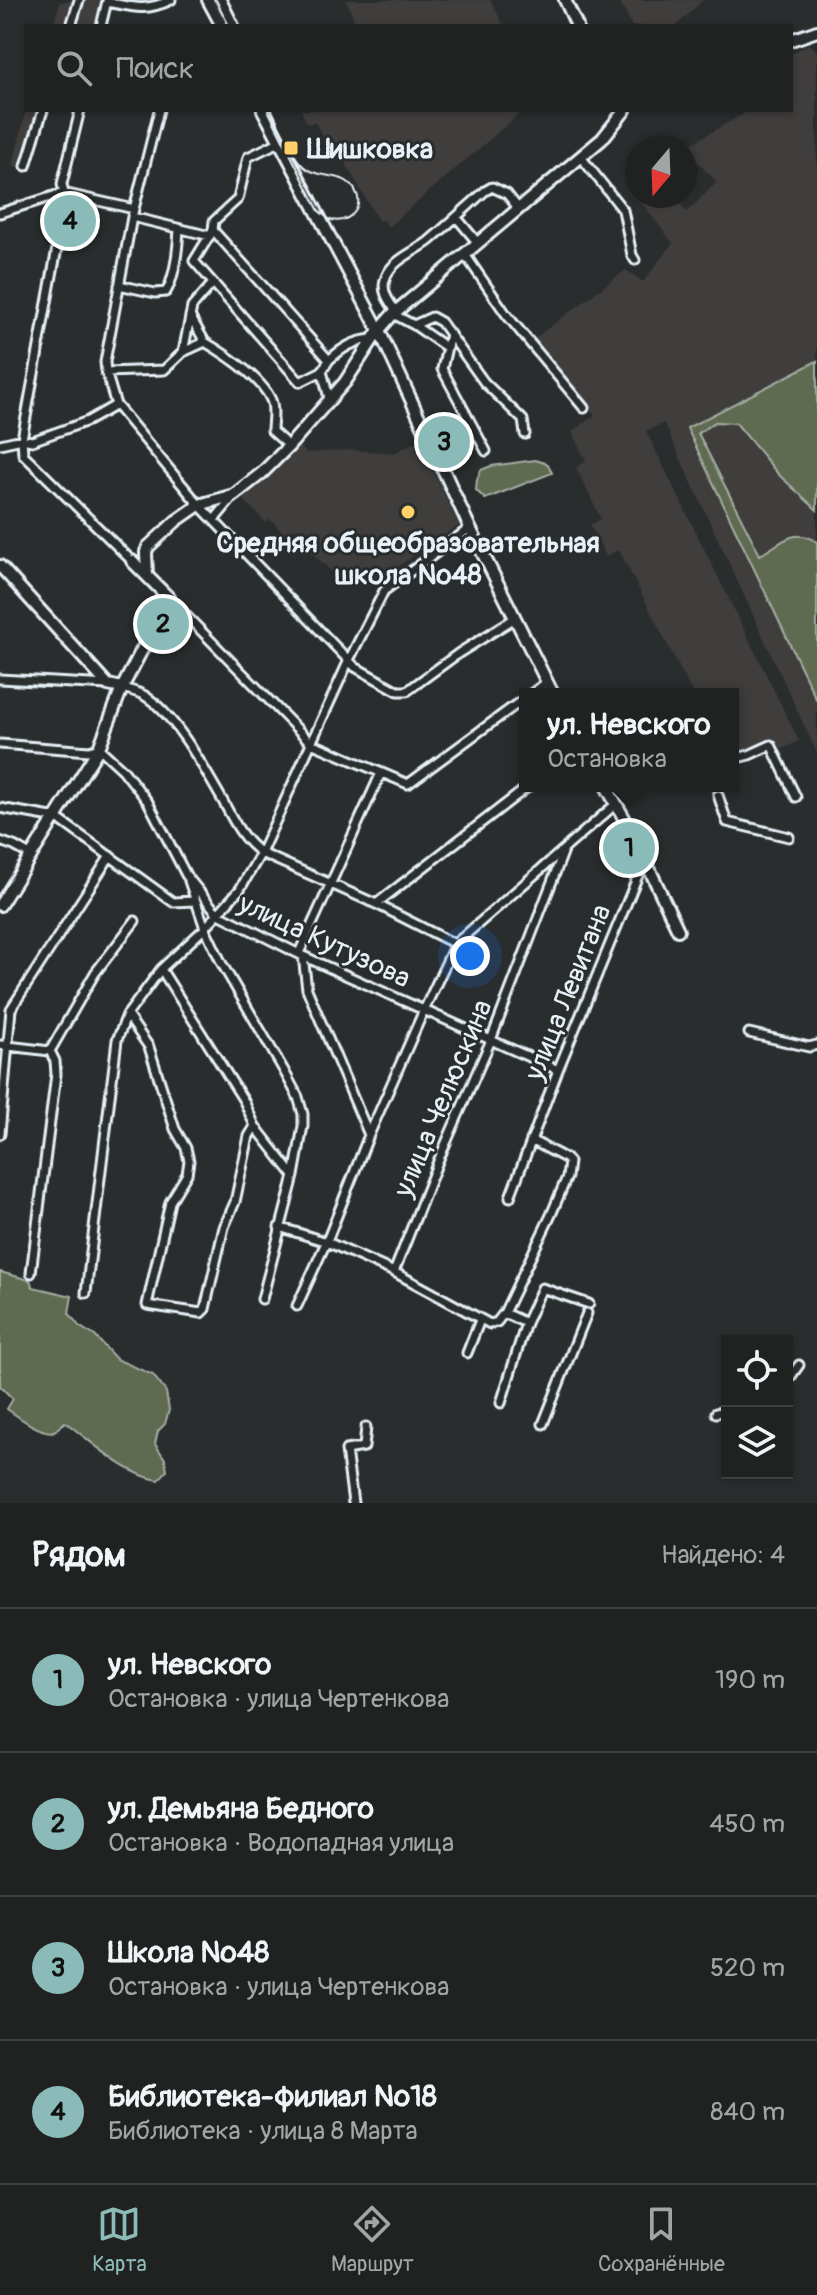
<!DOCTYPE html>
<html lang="ru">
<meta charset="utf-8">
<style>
body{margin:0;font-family:Pangolin,sans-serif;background:#2d2f2f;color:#f1f3f6}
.controls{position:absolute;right:24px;bottom:24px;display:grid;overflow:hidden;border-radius:0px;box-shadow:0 2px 6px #0004}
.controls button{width:72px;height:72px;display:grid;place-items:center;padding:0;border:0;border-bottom:2px solid #3d3f40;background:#202222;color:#f1f3f6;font:40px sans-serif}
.compass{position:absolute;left:625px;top:136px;width:72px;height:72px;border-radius:50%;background:#202222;box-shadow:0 2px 6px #0004;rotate:199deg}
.you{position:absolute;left:470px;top:956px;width:28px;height:28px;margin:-20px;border:6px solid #fff;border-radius:50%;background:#1a73e8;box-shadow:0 0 0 12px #1a73e833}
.badge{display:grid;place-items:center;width:52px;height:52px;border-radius:50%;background:#8bbbb9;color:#111;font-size:26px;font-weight:700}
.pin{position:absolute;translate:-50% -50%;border:4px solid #fff;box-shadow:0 2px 8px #0006}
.popup{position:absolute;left:519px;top:688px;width:220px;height:104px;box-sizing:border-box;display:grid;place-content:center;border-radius:0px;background:#202222;filter:drop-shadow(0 2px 6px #0005);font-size:26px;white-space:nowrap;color:#a2a4a5}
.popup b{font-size:30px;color:#f1f3f6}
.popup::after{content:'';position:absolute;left:50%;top:100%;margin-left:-16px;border:16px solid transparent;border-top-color:#202222}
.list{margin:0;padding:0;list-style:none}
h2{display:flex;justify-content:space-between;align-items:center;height:104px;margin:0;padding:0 32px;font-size:34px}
h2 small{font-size:26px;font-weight:400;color:#a2a4a5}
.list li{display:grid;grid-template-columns:52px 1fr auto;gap:24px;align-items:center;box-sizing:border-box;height:144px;padding:0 32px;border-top:2px solid #3d3f40}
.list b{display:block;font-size:30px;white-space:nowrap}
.list p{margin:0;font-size:26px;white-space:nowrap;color:#a2a4a5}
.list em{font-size:26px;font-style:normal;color:#a2a4a5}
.icon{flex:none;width:44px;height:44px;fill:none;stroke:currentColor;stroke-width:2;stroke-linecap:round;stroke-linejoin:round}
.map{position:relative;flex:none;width:817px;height:1503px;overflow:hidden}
.search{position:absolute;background:#202222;box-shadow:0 2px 6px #0004;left:24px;right:24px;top:24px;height:88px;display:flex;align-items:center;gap:20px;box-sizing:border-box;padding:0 28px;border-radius:0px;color:#a2a4a5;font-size:30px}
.sheet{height:680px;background:#202222}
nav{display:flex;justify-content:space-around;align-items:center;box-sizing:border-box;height:112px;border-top:2px solid #3d3f40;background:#202222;font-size:22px;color:#a2a4a5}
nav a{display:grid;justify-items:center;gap:4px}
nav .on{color:#8bbbb9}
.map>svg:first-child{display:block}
.built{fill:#403d3d}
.green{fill:#5f6a51;stroke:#a4aea4;stroke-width:2}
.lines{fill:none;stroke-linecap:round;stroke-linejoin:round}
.street-casing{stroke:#e8f1f8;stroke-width:13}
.secondary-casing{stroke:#e8f1f8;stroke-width:16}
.street{stroke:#2a2d2e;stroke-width:7}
.secondary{stroke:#2a2d2e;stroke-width:10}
.tram{stroke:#e8f1f8;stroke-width:2}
.poi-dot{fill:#ffd166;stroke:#2a2d2e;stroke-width:3}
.labels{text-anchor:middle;stroke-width:6;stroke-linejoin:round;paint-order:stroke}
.poi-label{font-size:28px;font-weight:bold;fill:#e8f1f8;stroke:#2a2d2e;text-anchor:start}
.street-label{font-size:28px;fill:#e8f1f8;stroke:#2a2d2e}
</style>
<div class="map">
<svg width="817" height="1503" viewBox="0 0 817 1503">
<rect width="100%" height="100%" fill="#2a2d2e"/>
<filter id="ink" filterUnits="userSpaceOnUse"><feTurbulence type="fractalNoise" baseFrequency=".0125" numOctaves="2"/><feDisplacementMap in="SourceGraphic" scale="16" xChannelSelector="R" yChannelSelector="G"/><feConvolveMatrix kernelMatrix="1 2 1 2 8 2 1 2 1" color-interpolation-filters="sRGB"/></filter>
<g filter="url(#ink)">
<path class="built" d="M81 0H105L98 26H53L60 2Z
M345 0H490L504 26H354L356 25 350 9Z
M619 0H703L676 26H632Z
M809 44 817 51V753L664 423 646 431 799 741 764 758 756 745 733 754V694H693L619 550 606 556 590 525 601 519 576 468 586 461 572 432 595 415 531 341 626 270 643 282 673 243 641 202 645 196H673L687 212 717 182 684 148 750 110H791V54Z
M26 110H51L27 170 13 165Z
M301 110H524L388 227 384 220H378L343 159 336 162 315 122 307 124Z
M295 441 306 453 352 450 395 453 416 441 425 454 459 525 371 585 347 579 344 583 304 546 308 542 295 528 286 536 270 519 266 523 239 495Z"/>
<path class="green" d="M817 361V510L778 474 736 423 715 422 698 433 760 555C781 544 794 526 817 542V701L687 428Z
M535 460 548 464 552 473 485 499 476 490 477 479 481 470 491 466Z
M0 1272 30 1280 33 1287 72 1296 69 1313 79 1326 95 1336 116 1359 153 1375 166 1392 169 1410 165 1424 158 1431 155 1444 165 1459 167 1470 159 1480C127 1476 91 1441 65 1422 64 1423 56 1430 55 1431 43 1436 17 1416 7 1409L13 1399 0 1386Z"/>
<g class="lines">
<g class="street-casing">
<path id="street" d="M107 2C133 7 145 12 171 0
M71 26 79 0
M101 26 107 1
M80 110 62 184 65 199 62 221 22 439 23 454 132 561
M159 110 132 217 105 362 106 372 116 405 199 505 355 667 398 691H407L459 653 515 618
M581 157 623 210 632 255 635 260
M26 166 43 110
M0 213 63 193 134 209
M132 217 210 236
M457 218 477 242
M213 230 214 221 238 199 248 157 279 142
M464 253 506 314 584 408
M119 285 155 293 166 292C175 277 178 247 179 229
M396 311C389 302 380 290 386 277 392 260 415 252 429 241 448 225 466 208 485 191L492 187 507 194 518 208
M393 314 414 325 432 317 441 322 484 382 523 420 525 434
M190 316 205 342
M414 325 447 348
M450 334 442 369 486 451
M183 352 205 342C225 354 261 377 271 400 275 409 272 421 272 431L289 446
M329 360C342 348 355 340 373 339
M322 371 300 382 194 261 213 230 329 360 322 371 329 398
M106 372 164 370 183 352 192 307 213 283
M0 444 22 439 32 441 88 421 116 405
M214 520 233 497
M169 598 311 743 408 784 525 698
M0 679 108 685
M122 688C129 690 139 692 145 696 176 715 206 772 224 803 234 822 243 840 261 853L376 904 455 944
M531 694 547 682
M0 744 89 751 99 748 123 770 148 802 186 875 217 913 303 956 558 1070
M733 759 749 755 771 745 796 797
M718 795 727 822 789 837
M0 808 57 818 173 902 195 901
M0 841 14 846 32 856
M189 881 205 928 222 964 283 1069 298 1097 303 1114V1126L294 1176 262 1299
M376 904 529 786
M299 953 381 773
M303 956 307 989 369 1135
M127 1015 149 1047 175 1129 186 1148 189 1161 187 1174 170 1202 147 1305 201 1313 205 1309 224 1227 235 1202 249 1136 255 1126 244 1101 161 969
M749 1033 809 1047 817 1045
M0 1045 50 1051 55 1061 56 1074 31 1273
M50 1051 95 973 135 921
M255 1126 294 1176
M0 1134 11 1009 110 856
M510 1197 558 1070 644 861
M279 1227 327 1242 394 1272 490 1324 497 1322 504 1313 551 1215 567 1177 569 1162 565 1158 531 1140
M394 1272 439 1159 491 1040 563 853
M86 1293 117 1040 127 1015 161 969 205 928 240 889 261 853 349 660 384 591 470 528
M297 1306 329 1236 369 1135 424 1010 455 944 617 803
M504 1313 526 1323
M467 1353 480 1320
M787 1382 799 1365
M501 1403 526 1323 542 1288 589 1304
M716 1413 727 1411
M543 1424 587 1313
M353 1503 346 1450 364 1447 366 1427"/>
</g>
<g class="secondary-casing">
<path id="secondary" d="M208 0 222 26
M220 0 233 26
M565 0 577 26
M791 40 817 31
M263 110 379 330 470 528 553 694
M0 566 108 685 122 688
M147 576 146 552 148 547 176 521 199 505 234 495 262 473 289 446 345 382 379 330 393 314 602 139 625 110
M606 786 633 834 678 930
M0 905 99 748 122 688 169 598 132 561"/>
</g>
<use href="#street" class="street"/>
<use href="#secondary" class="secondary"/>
<path class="tram" d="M216 0 229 26
M268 110 319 211C321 212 327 218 329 219 346 226 365 209 356 192 346 171 324 180 307 169 290 157 281 128 272 110"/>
</g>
</g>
<g class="poi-dot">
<rect x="283" y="140" width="16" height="16" rx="4"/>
<circle cx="408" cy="512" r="8"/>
</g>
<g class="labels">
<g class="poi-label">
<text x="307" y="158">Шишковка</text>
<text x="408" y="552" text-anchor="middle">Средняя общеобразовательная<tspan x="408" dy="32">школа №48</tspan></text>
</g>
<g class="street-label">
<text transform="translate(325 940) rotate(25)" y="10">улица Кутузова</text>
<text transform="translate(567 992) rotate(-68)" y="10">улица Левитана</text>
<text transform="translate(442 1098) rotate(-67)" y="10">улица Челюскина</text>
</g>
</g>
</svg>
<div class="controls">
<button><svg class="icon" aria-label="locate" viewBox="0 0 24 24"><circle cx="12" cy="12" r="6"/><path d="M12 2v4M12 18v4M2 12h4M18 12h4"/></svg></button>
<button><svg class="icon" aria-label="layers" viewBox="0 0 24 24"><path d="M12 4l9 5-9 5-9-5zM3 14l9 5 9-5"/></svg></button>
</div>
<svg class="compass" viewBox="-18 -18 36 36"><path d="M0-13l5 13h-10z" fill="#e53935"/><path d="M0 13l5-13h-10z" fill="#a2a4a5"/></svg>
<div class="you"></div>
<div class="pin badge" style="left:629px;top:848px">1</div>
<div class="popup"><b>ул. Невского</b>Остановка</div>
<div class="pin badge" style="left:163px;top:624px">2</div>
<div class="pin badge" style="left:444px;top:442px">3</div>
<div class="pin badge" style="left:70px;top:221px">4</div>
<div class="search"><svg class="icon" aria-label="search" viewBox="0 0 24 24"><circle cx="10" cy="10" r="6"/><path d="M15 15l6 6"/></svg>Поиск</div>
</div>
<section class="sheet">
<h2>Рядом<small>Найдено: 4</small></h2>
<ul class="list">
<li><span class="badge">1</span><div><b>ул. Невского</b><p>Остановка · улица Чертенкова</p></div><em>190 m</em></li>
<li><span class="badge">2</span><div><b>ул. Демьяна Бедного</b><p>Остановка · Водопадная улица</p></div><em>450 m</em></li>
<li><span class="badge">3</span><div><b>Школа №48</b><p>Остановка · улица Чертенкова</p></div><em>520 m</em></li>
<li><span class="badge">4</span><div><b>Библиотека-филиал №18</b><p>Библиотека · улица 8 Марта</p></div><em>840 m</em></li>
</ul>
</section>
<nav>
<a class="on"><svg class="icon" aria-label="map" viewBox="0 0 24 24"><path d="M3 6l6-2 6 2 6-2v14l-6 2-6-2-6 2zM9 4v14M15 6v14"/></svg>Карта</a>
<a><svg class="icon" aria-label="directions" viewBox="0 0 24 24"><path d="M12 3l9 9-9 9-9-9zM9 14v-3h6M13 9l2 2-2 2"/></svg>Маршрут</a>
<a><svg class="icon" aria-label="saved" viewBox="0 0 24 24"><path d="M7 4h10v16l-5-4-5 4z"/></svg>Сохранённые</a>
</nav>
